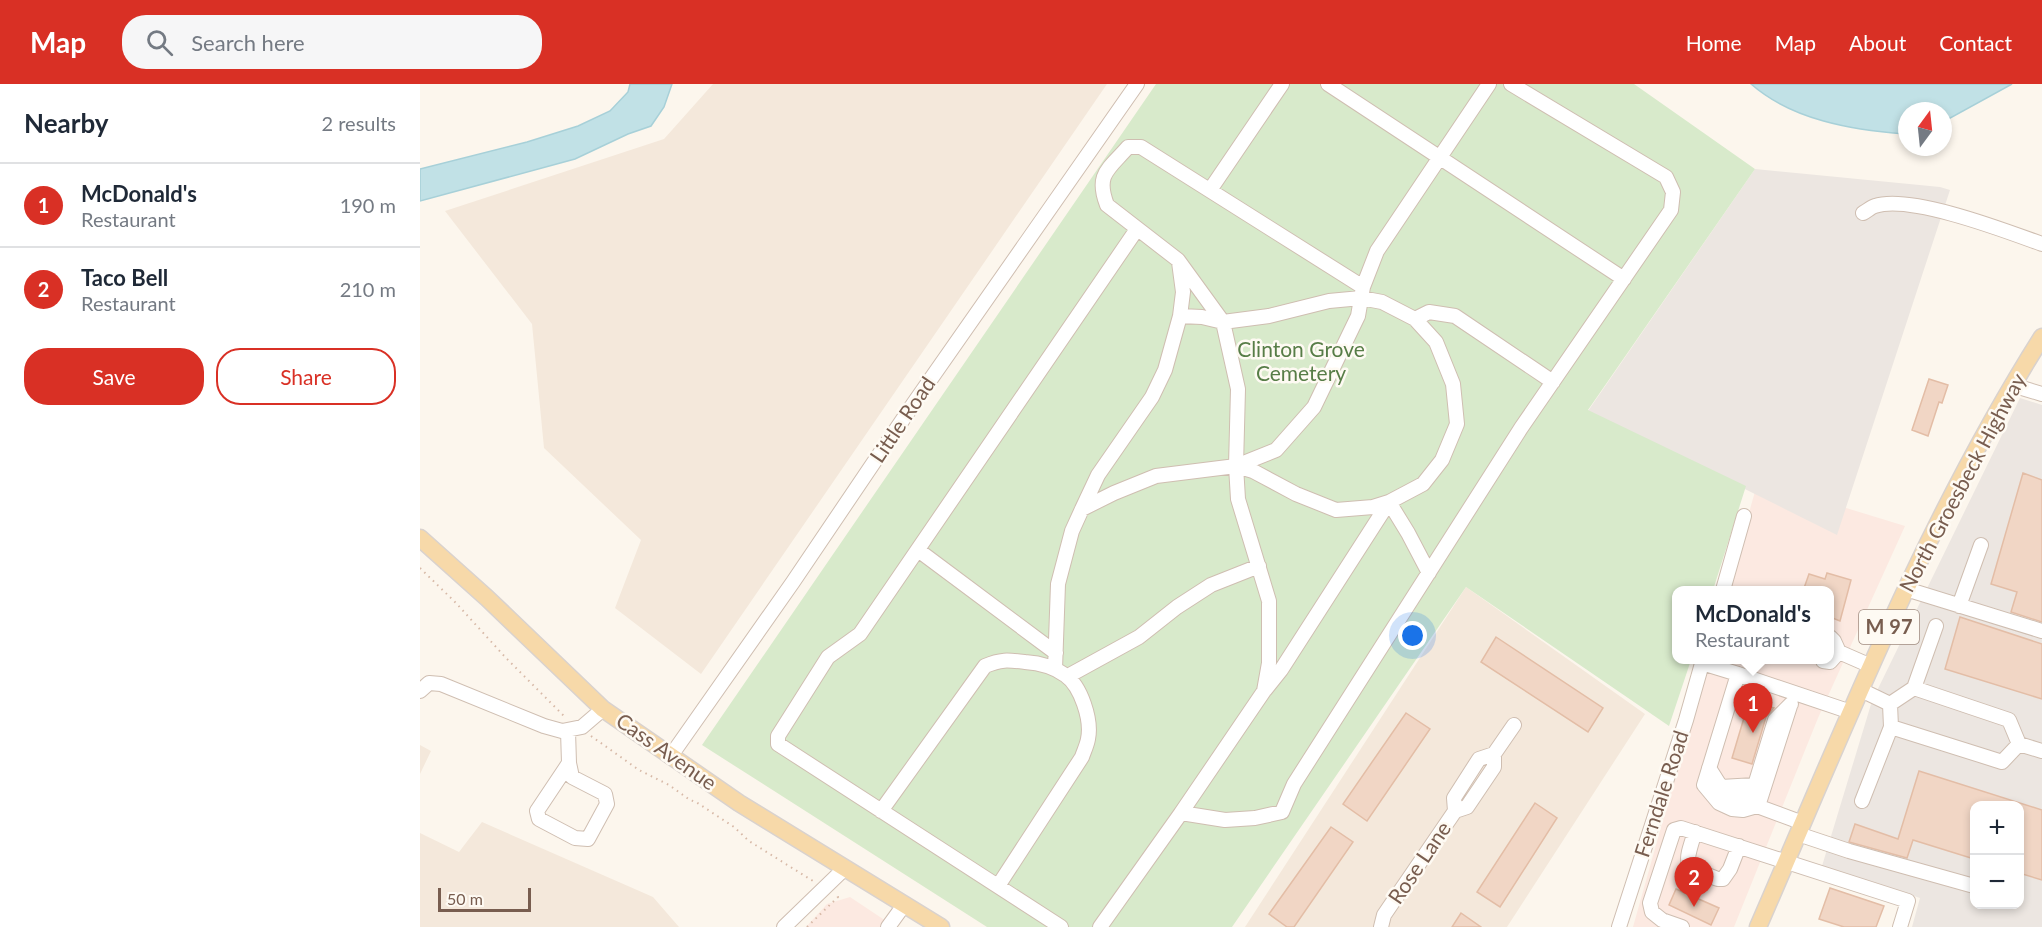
<!DOCTYPE html>
<meta charset="utf-8">
<style>
body{margin:0;font-family:Lato,sans-serif;background:#f6f6f7;color:#1f2937}
.controls{position:absolute;right:18px;bottom:18px;display:grid;overflow:hidden;border-radius:12px;box-shadow:0 3px 9px #0003}
.controls button{width:54px;height:54px;display:grid;place-items:center;padding:0;border:0;border-bottom:2px solid #e0e1e3;background:#fff;color:#1f2937;font:30px sans-serif}
.compass{position:absolute;left:1478px;top:18px;width:54px;height:54px;border-radius:50%;background:#fff;box-shadow:0 3px 9px #0003;rotate:15deg}
.scale{position:absolute;left:18px;bottom:15px;width:93px;box-sizing:border-box;padding-left:6px;border:3px solid #785d4f;border-top:0;font-size:16px;line-height:21px;white-space:nowrap;color:#785d4f;-webkit-text-stroke:4px #fefaf3;paint-order:stroke}
.you{position:absolute;left:993px;top:552px;width:21px;height:21px;margin:-15px;border:4px solid #fff;border-radius:50%;background:#1a73e8;box-shadow:0 0 0 9px #1a73e833}
.badge{display:grid;place-items:center;width:39px;height:39px;border-radius:50%;background:#d93025;color:#fff;font-size:20px;font-weight:700}
.pin{position:absolute;translate:-50% -50px;filter:drop-shadow(0 2px 3px #0008)}
.pin::after{content:'';position:absolute;top:32px;width:21px;height:18px;background:inherit;clip-path:polygon(0 0,100% 0,50% 100%)}
.popup{position:absolute;left:1252px;top:502px;width:162px;height:78px;box-sizing:border-box;display:grid;place-content:center;border-radius:12px;background:#fff;filter:drop-shadow(0 2px 4px #0005);font-size:20px;white-space:nowrap;color:#747a83}
.popup b{font-size:22px;color:#1f2937}
.popup::after{content:'';position:absolute;left:50%;top:100%;margin-left:-12px;border:12px solid transparent;border-top-color:#fff}
.list{margin:0;padding:0;list-style:none}
h2{display:flex;justify-content:space-between;align-items:center;height:78px;margin:0;padding:0 24px;font-size:26px}
h2 small{font-size:20px;font-weight:400;color:#747a83}
.list li{display:grid;grid-template-columns:39px 1fr auto;gap:18px;align-items:center;box-sizing:border-box;height:84px;padding:0 24px;border-top:2px solid #e0e1e3}
.list b{display:block;font-size:22px;white-space:nowrap}
.list p{margin:0;font-size:20px;white-space:nowrap;color:#747a83}
.list em{font-size:20px;font-style:normal;color:#747a83}
.actions{display:flex;gap:12px;padding:18px 24px}
.actions a{flex:1;padding:14px 0;border:2px solid #d93025;border-radius:24px;text-align:center;font-size:21px;color:#d93025}
.actions .main{background:#d93025;color:#fff}
.icon{flex:none;width:33px;height:33px;fill:none;stroke:currentColor;stroke-width:2;stroke-linecap:round;stroke-linejoin:round}
.map{position:relative;flex:none;width:1622px;height:843px;overflow:hidden}
header{display:flex;align-items:center;gap:36px;box-sizing:border-box;height:84px;padding:0 30px;background:#d93025;color:#fff}
header strong{font-size:28px}
nav{display:flex;gap:33px;margin-inline-start:auto;font-size:21px}
.search{width:420px;height:54px;background:#f6f6f7;display:flex;align-items:center;gap:15px;box-sizing:border-box;padding:0 21px;border-radius:24px;color:#747a83;font-size:22px}
main{display:flex}
aside{flex:1;background:#fff}
.map>svg:first-child{display:block}
.residential{fill:#f4e8db}
.commercial{fill:#fce9e1}
.industrial{fill:#ece6e1;fill-rule:evenodd}
.green{fill:#d8eacb}
.water{fill:#c1e1e6;stroke:#a7d0d8;stroke-width:1.5}
.building{fill:#f1d6c5;stroke:#e3bda6;stroke-width:1.5}
.lines{fill:none;stroke-linecap:round;stroke-linejoin:round}
.minor-casing{stroke:#cfbeb1;stroke-width:16}
.major-casing{stroke:#d9d2ce;stroke-width:19}
.path{stroke:#d7b9a7;stroke-width:2;stroke-dasharray:1.5 4.5;stroke-linecap:butt}
.minor{stroke:#fff;stroke-width:14}
.major{stroke:#f7d9a9;stroke-width:16}
.labels{text-anchor:middle;stroke-width:5;stroke-linejoin:round;paint-order:stroke}
.shield{fill:#fefaf3;stroke:#a08c80;stroke-width:1.5}
.shield-label{font-size:20px;font-weight:bold;fill:#785d4f}
.park-label{font-size:21px;fill:#577d47;stroke:#fefaf3}
.street-label{font-size:21px;fill:#785d4f;stroke:#fefaf3}
</style>
<header>
<strong>Map</strong>
<div class="search"><svg class="icon" aria-label="search" viewBox="0 0 24 24"><circle cx="10" cy="10" r="6"/><path d="M15 15l6 6"/></svg>Search here</div>
<nav><a>Home</a><a>Map</a><a>About</a><a>Contact</a></nav>
</header>
<main>
<aside>
<h2>Nearby<small>2 results</small></h2>
<ul class="list">
<li><span class="badge">1</span><div><b>McDonald's</b><p>Restaurant</p></div><em>190 m</em></li>
<li><span class="badge">2</span><div><b>Taco Bell</b><p>Restaurant</p></div><em>210 m</em></li>
</ul>
<div class="actions"><a class="main">Save</a><a>Share</a></div>
</aside>
<div class="map">
<svg width="1622" height="843" viewBox="0 0 1622 843">
<rect width="100%" height="100%" fill="#fcf6ed"/>
<path class="residential" d="M293 0H687L281 590 195 524 221 456 124 364 112 240 25 127 244 55Z
M1046 503 1225 630 1087 843H825Z
M0 661 11 667 0 690Z
M62 738 233 813 259 843H0V749L39 768Z"/>
<path class="commercial" d="M1338 397 1485 442 1398 634 1314 843H1213L1288 576H1410V506H1307Z
M430 813 475 843H386L407 820Z"/>
<path class="industrial" d="M1335 85 1520 103 1530 106 1417 451 1168 327Z
M1600 314 1622 321V843H1492L1500 814 1402 782 1452 617ZM1554 722H1600V820H1554Z"/>
<path class="green" d="M736 0H1214L1335 85 1168 326 1326 402 1293 506H1256V576H1271L1249 642 1046 503 812 843H567L282 661Z"/>
<path class="water" d="M210 0H252L244 23 231 42 208 50 155 75 0 117V85L107 58 158 42 190 27 208 8Z
M1331 0H1592L1523 38V27H1487V49L1485 50C1432 46 1372 36 1331 0Z"/>
<path class="building" d="M1509 295 1528 301 1522 319 1519 318 1508 352 1492 346Z
M1603 389 1622 396V538L1591 528 1597 508 1571 500Z
M1407 489 1431 496 1420 537 1410 533V507H1383L1389 490 1405 495Z
M1540 533 1622 560V615L1525 585Z
M1076 553 1183 624 1168 648 1061 578Z
M1329 617 1354 624 1346 633 1332 680 1312 674Z
M986 629 1010 645 947 737 923 720Z
M1499 687 1622 726V796L1599 789V722H1554V775L1493 756 1487 774 1429 758 1435 740 1478 755Z
M1115 719 1137 734 1080 823 1057 808Z
M911 743 933 758 874 843H867L849 830Z
M1410 804 1464 822 1456 843H1424L1399 835Z
M1256 805 1299 824 1291 841 1249 821Z
M1041 829 1061 843H1032Z"/>
<g class="lines">
<g class="minor-casing">
<path id="minor" d="M908 0 1204 195
M790 106 862 0
M1443 129C1447 127 1451 123 1455 122 1490 110 1586 147 1622 160
M760 232 782 233 803 238 849 232 909 217 941 214 962 218 995 235 1016 258 1033 300 1037 340 1022 376 1003 400 969 418 953 423 916 426 876 410 833 387 816 382
M995 235 1009 228 1035 232 1133 298
M1592 301 1622 310
M662 425 678 391 732 313 745 286 760 232 763 208 759 178
M498 466 636 569
M1486 505 1622 547
M1303 506 1324 432
M1539 522 1561 461
M1419 568 1451 582
M1403 577 1410 578 1419 568 1414 557 1410 553
M1282 579 1318 590
M635 585 638 500 652 447 662 425 694 409 736 392 816 382 856 366 894 323 938 232 943 203 957 167 1069 0
M648 592 719 553 757 523 791 501 839 482
M1494 604 1516 542
M845 606 861 586 969 418 988 449 1009 489
M1441 606 1470 620 1494 604 1589 636 1599 660 1622 667
M0 607 9 599 21 600 124 642 142 647 162 643 183 625
M1470 620 1471 643 1582 678 1599 660
M148 647 149 679 152 693 185 710 187 720 168 755 155 754 119 735 117 727 149 679
M250 673 373 498 494 319 717 0
M1289 684 1301 703 1335 701 1355 636 1371 620
M1301 703C1314 720 1325 720 1335 701
M1442 717 1471 643
M1338 722 1370 622
M461 727 565 582C581 575 588 576 605 578 619 579 634 583 645 591 661 602 672 636 668 655 667 661 664 667 662 673L578 802
M1035 727 1034 714 1059 675 1074 670 1094 641
M761 729 844 607 849 579V517L818 415 816 382 818 305 803 238 758 176 687 121C675 90 689 85 708 63H721L943 203
M1383 739 1337 722 1323 726 1312 725 1299 719 1284 701 1318 590 1431 628
M1275 748C1263 784 1264 782 1298 795H1303L1310 785 1319 762
M1378 750 1429 767 1554 802
M364 843 424 785
M468 843 484 821
M641 843 358 660V652L408 573 440 550 717 145
M680 843 761 729 805 736 835 734 862 728 874 700 1101 344 1251 126 1253 108 1246 93 1091 0
M961 843 964 831 1035 727 1047 723 1074 683V670
M1199 843 1266 636 1283 576
M1262 843 1242 836 1232 828 1230 819 1254 746 1261 744 1488 817 1480 843"/>
</g>
<g class="major-casing">
<path id="major" d="M0 454 67 514 183 625 319 719 521 843
M1338 843C1425 643 1505 438 1622 253"/>
</g>
<path class="path" d="M0 484 36 519 86 574 144 632
M171 652 219 686 249 701 270 716 276 718 314 743 329 757 393 797
M387 843 418 813 416 812"/>
<use href="#minor" class="minor"/>
<use href="#major" class="major"/>
</g>
<g class="labels">
<rect class="shield" x="1439" y="526" width="60" height="34" rx="4.5"/>
<g class="shield-label">
<text x="1469" y="550">M 97</text>
</g>
<g class="park-label">
<text x="881" y="273">Clinton Grove<tspan x="881" dy="24">Cemetery</tspan></text>
</g>
<g class="street-label">
<text transform="translate(483 336) rotate(-56)" y="7">Little Road</text>
<text transform="translate(1543 399) rotate(-62)" y="7">North Groesbeck Highway</text>
<text transform="translate(246 668) rotate(35)" y="7">Cass Avenue</text>
<text transform="translate(1242 710) rotate(-72)" y="7">Ferndale Road</text>
<text transform="translate(1000 779) rotate(-56)" y="7">Rose Lane</text>
</g>
</g>
</svg>
<div class="controls">
<button>+</button>
<button>−</button>
</div>
<svg class="compass" viewBox="-18 -18 36 36"><path d="M0-13l5 13h-10z" fill="#e53935"/><path d="M0 13l5-13h-10z" fill="#747a83"/></svg>
<div class="scale">50 m</div>
<div class="you"></div>
<div class="pin badge" style="left:1333px;top:649px">1</div>
<div class="popup"><b>McDonald's</b>Restaurant</div>
<div class="pin badge" style="left:1274px;top:823px">2</div>
</div>
</main>
